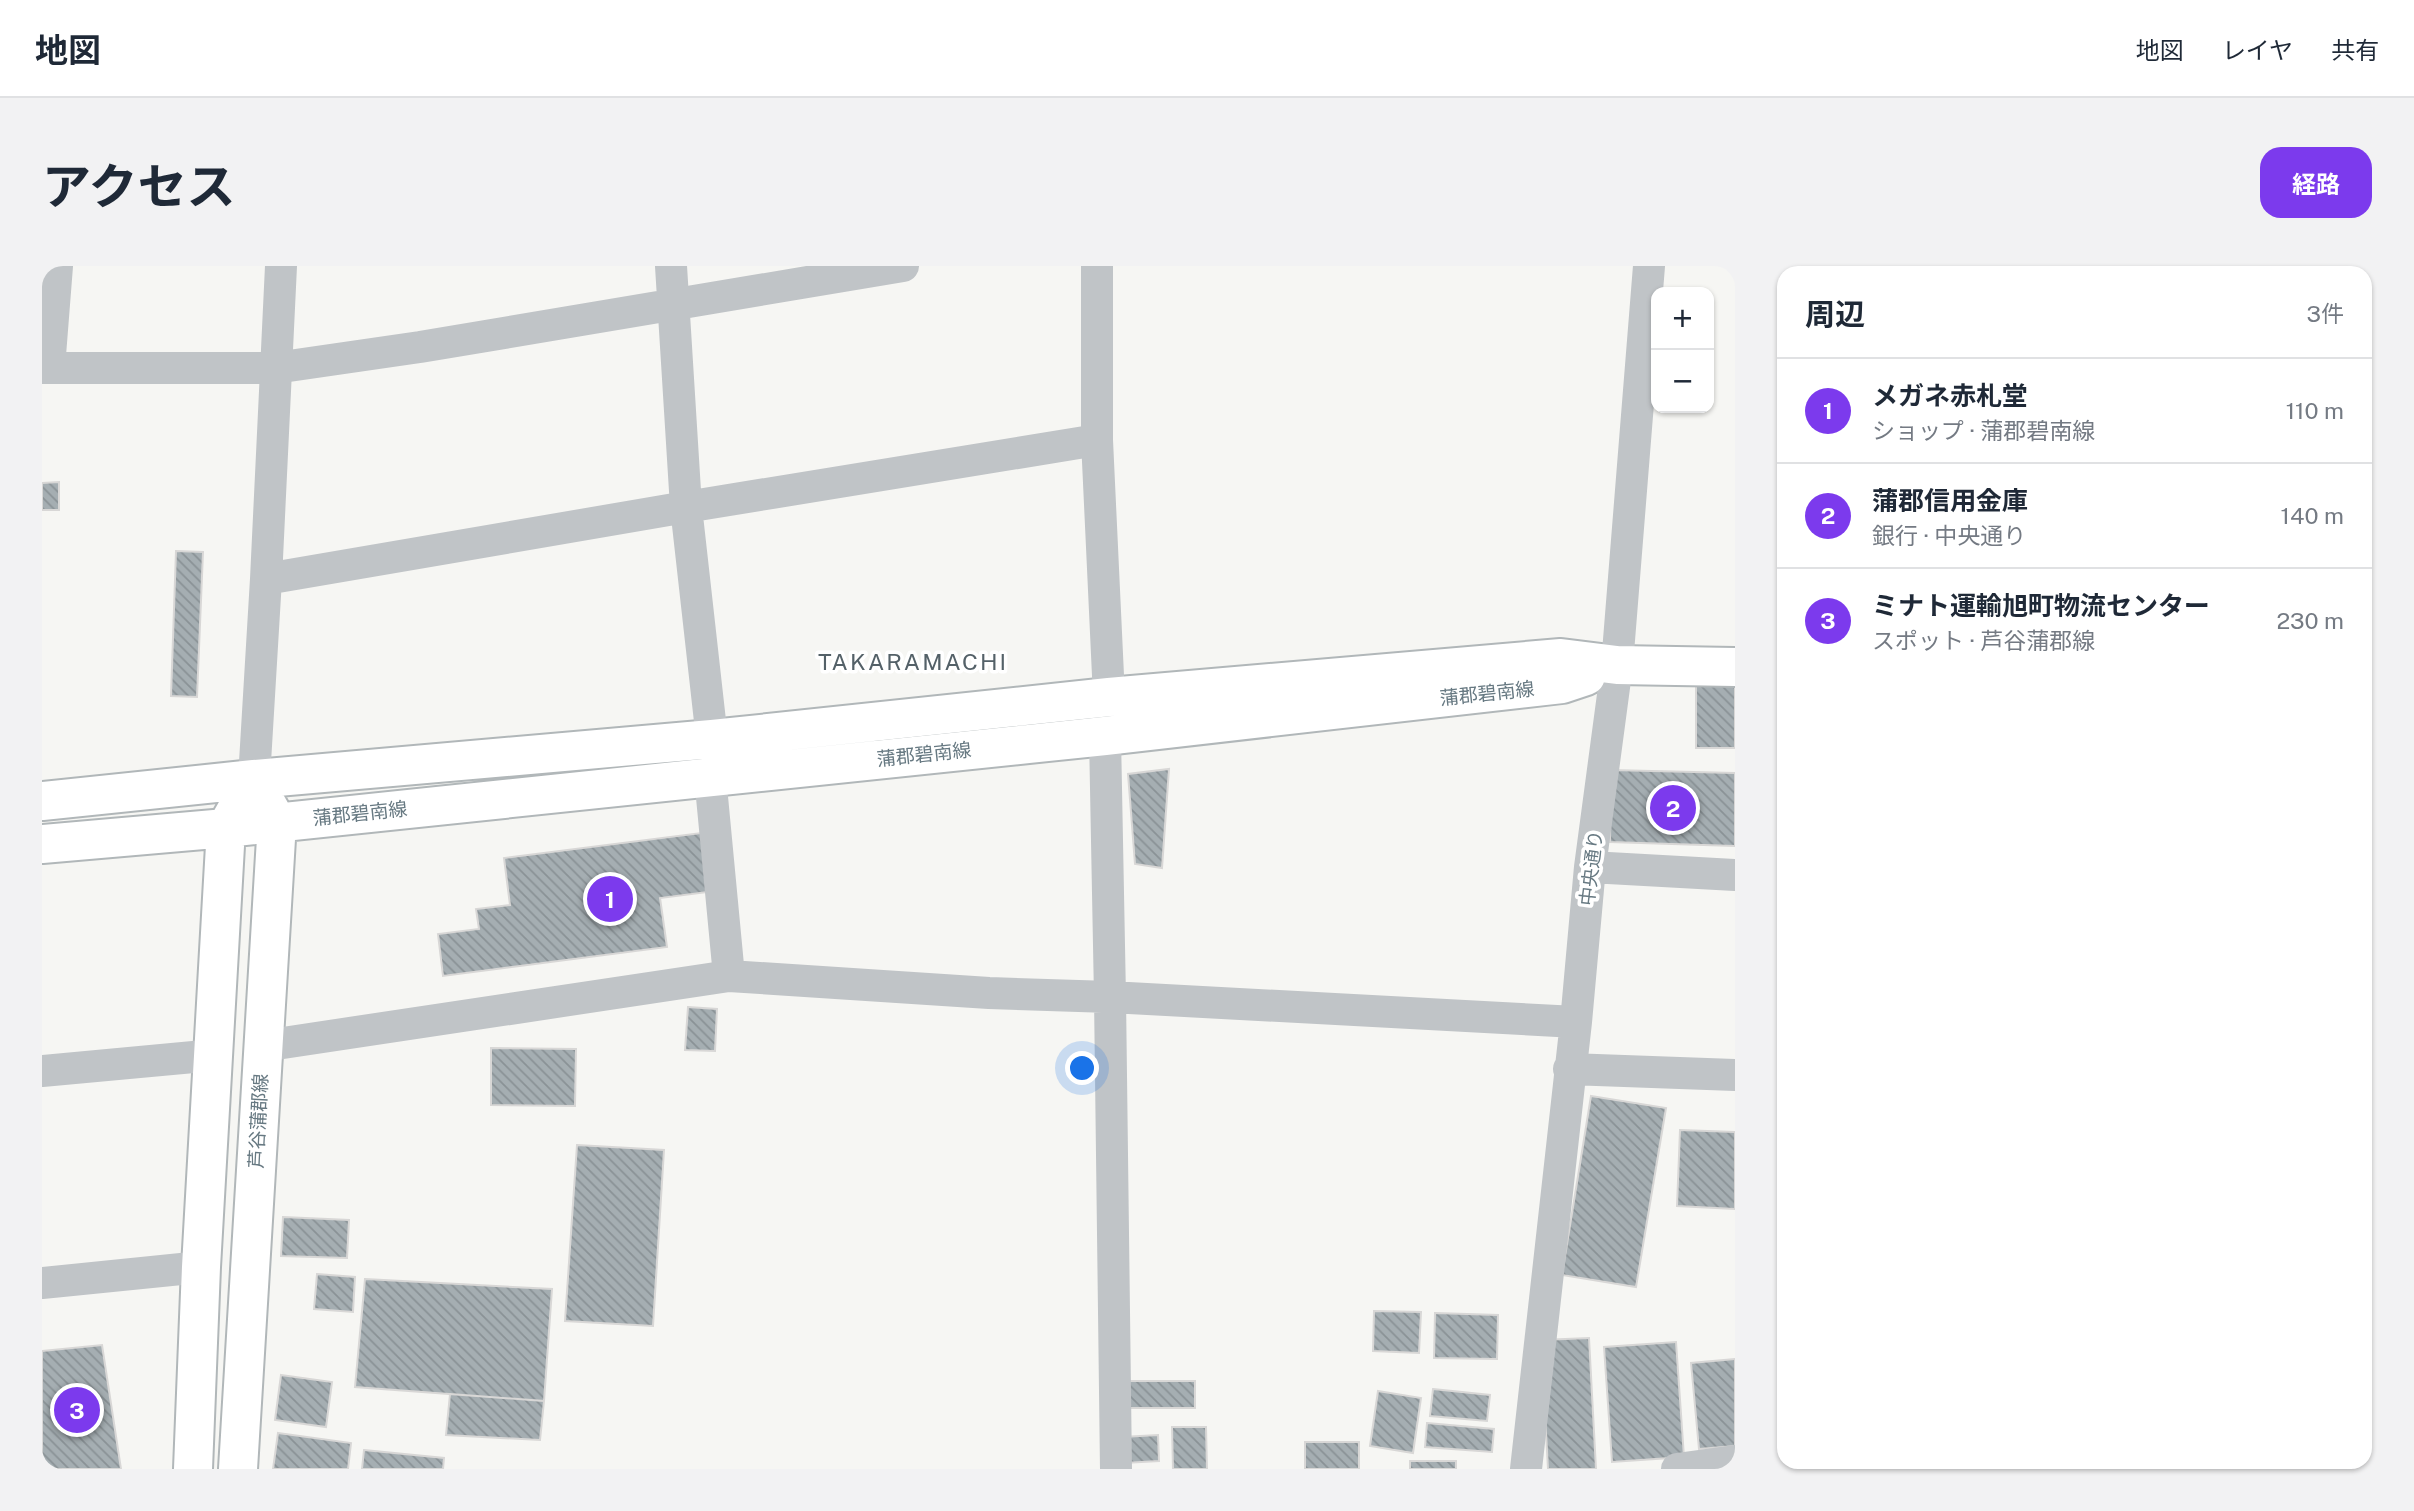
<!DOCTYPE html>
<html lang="ja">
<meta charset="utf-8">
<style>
body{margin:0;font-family:"Public Sans","Noto Sans JP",sans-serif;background:#f2f2f3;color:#1f2937}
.controls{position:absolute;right:21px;top:21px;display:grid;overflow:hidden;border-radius:14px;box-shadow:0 2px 5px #0004}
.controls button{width:63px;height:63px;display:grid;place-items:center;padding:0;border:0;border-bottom:2px solid #e0e1e3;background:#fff;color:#1f2937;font:35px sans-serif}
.you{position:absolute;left:1041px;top:803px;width:24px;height:24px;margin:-18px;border:5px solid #fff;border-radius:50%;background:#1a73e8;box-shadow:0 0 0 10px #1a73e833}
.badge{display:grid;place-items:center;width:46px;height:46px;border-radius:50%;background:#7c3aed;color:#fff;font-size:23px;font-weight:700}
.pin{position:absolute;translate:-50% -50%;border:4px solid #fff;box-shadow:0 2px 7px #0006}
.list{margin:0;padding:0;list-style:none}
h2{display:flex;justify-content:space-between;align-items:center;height:91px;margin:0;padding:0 28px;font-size:30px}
h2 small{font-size:23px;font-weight:400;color:#747a83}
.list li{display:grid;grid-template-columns:46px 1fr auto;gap:21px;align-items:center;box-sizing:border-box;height:105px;padding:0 28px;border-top:2px solid #e0e1e3}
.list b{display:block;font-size:26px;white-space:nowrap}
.list p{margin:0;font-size:23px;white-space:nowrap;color:#747a83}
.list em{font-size:23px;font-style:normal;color:#747a83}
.map{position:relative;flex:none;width:1693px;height:1203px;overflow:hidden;border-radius:21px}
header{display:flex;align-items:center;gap:42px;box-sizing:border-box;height:98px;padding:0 35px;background:#fff;border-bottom:2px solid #e0e1e3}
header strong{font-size:33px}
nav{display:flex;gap:38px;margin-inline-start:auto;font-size:24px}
.intro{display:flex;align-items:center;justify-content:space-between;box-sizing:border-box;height:168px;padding:0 42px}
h1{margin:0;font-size:49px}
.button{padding:18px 32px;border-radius:21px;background:#7c3aed;color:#fff;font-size:24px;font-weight:700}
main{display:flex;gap:42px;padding:0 42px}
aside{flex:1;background:#fff;border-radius:21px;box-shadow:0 2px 5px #0004}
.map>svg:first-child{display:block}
.building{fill:url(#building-back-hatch);stroke:#d8d7d6;stroke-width:2}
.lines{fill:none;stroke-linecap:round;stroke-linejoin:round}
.major-casing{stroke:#b1b7b9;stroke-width:42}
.minor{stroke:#c0c4c7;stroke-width:32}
.major{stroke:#fff;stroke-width:38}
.labels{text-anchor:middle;stroke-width:7;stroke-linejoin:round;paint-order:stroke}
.street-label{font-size:19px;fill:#677982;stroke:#fff}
.quarter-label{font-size:23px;letter-spacing:2px;fill:#546168;stroke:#fff}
</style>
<header>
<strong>地図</strong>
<nav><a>地図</a><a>レイヤ</a><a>共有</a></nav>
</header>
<div class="intro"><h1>アクセス</h1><a class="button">経路</a></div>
<main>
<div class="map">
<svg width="1693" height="1203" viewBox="0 0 1693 1203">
<defs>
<pattern id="building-back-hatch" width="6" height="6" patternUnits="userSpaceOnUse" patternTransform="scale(1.75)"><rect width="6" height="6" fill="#a5aeb2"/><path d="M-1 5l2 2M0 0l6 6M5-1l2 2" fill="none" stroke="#8a9296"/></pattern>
</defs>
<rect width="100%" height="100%" fill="#f6f6f3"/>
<path class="building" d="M17 216V244H0V217Z
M134 285 161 286 155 431 129 430Z
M1654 418H1693V482H1654Z
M1127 503 1120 602 1093 598 1086 508Z
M1569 504 1693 507V580L1568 576Z
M659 567 666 626 618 632 625 681 401 710 396 668 437 663 434 643 468 639 462 592Z
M646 741 675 743 673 785 643 784Z
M449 782 534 783 533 840 449 839Z
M1549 830 1624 842 1594 1021 1520 1009Z
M1638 864 1693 866V943L1635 940Z
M535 879 622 884 611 1060 523 1055Z
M241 951 307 954 305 992 239 990Z
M275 1008 313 1011 311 1046 272 1043Z
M323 1013 510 1023 502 1135 313 1121Z
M1332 1045 1379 1046 1377 1087 1331 1085Z
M1393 1047 1456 1049 1455 1093 1392 1092Z
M1547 1072 1554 1203H1506L1499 1074Z
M1634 1076 1642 1191 1570 1196 1562 1081Z
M60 1079 79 1203H0V1085Z
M1693 1093V1180L1657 1183 1649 1097Z
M239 1109 290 1116 284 1161 233 1154Z
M1083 1115H1153V1142H1083Z
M1391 1123 1448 1129 1445 1155 1388 1150Z
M1336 1125 1379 1132 1371 1187 1328 1180Z
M408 1128 502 1135 498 1174 404 1169Z
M1385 1157 1452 1163 1450 1186 1383 1181Z
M1130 1161H1164L1165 1203H1131Z
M236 1167 309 1177 306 1203H231Z
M1116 1169 1117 1195 1082 1197 1080 1171Z
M1263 1176H1317V1203H1263Z
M322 1184 402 1192 401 1203H320Z
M1368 1195H1414V1203H1368Z"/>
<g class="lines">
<g class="major-casing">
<path id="major" d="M0 535 212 513 670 473 1067 431 1519 392 1575 399 1693 401
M0 578 184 562 1063 470 1520 418 1544 410
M151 1203 159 1001 184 562 197 539
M196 1203 235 556 222 533"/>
</g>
<path class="minor" d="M629 0 644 241 670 473
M1055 0V174L1067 431 1063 470 1068 731 1074 1203
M0 102H233L378 81 861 0
M7 102 15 0
M224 313 644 241 1055 174
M668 510 687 710
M212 513 224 313 239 0
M1548 601 1693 609
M221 780 687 710 947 727 1068 731 1534 756
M1527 803 1693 809
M0 805 173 789
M0 1017 159 1001
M1484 1203 1534 756 1548 601 1575 399 1607 0
M1635 1203 1693 1195"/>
<use href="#major" class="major"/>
</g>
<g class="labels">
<g class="street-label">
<text transform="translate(1445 427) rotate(-6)" y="7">蒲郡碧南線</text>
<text transform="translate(882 488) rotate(-6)" y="7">蒲郡碧南線</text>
<text transform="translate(318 547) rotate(-6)" y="7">蒲郡碧南線</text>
<text transform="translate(1549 602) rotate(-83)" y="7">中央通り</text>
<text transform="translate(216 855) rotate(-87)" y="7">芦谷蒲郡線</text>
</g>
<g class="quarter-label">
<text x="871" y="404">TAKARAMACHI</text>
</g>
</g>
</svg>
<div class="controls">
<button>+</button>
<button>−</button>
</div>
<div class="you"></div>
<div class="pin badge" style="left:568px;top:633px">1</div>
<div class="pin badge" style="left:1631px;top:542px">2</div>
<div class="pin badge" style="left:35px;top:1144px">3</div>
</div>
<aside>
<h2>周辺<small>3件</small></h2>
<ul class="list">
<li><span class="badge">1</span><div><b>メガネ赤札堂</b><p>ショップ · 蒲郡碧南線</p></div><em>110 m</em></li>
<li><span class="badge">2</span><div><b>蒲郡信用金庫</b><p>銀行 · 中央通り</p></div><em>140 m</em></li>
<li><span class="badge">3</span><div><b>ミナト運輸旭町物流センター</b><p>スポット · 芦谷蒲郡線</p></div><em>230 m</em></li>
</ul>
</aside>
</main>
